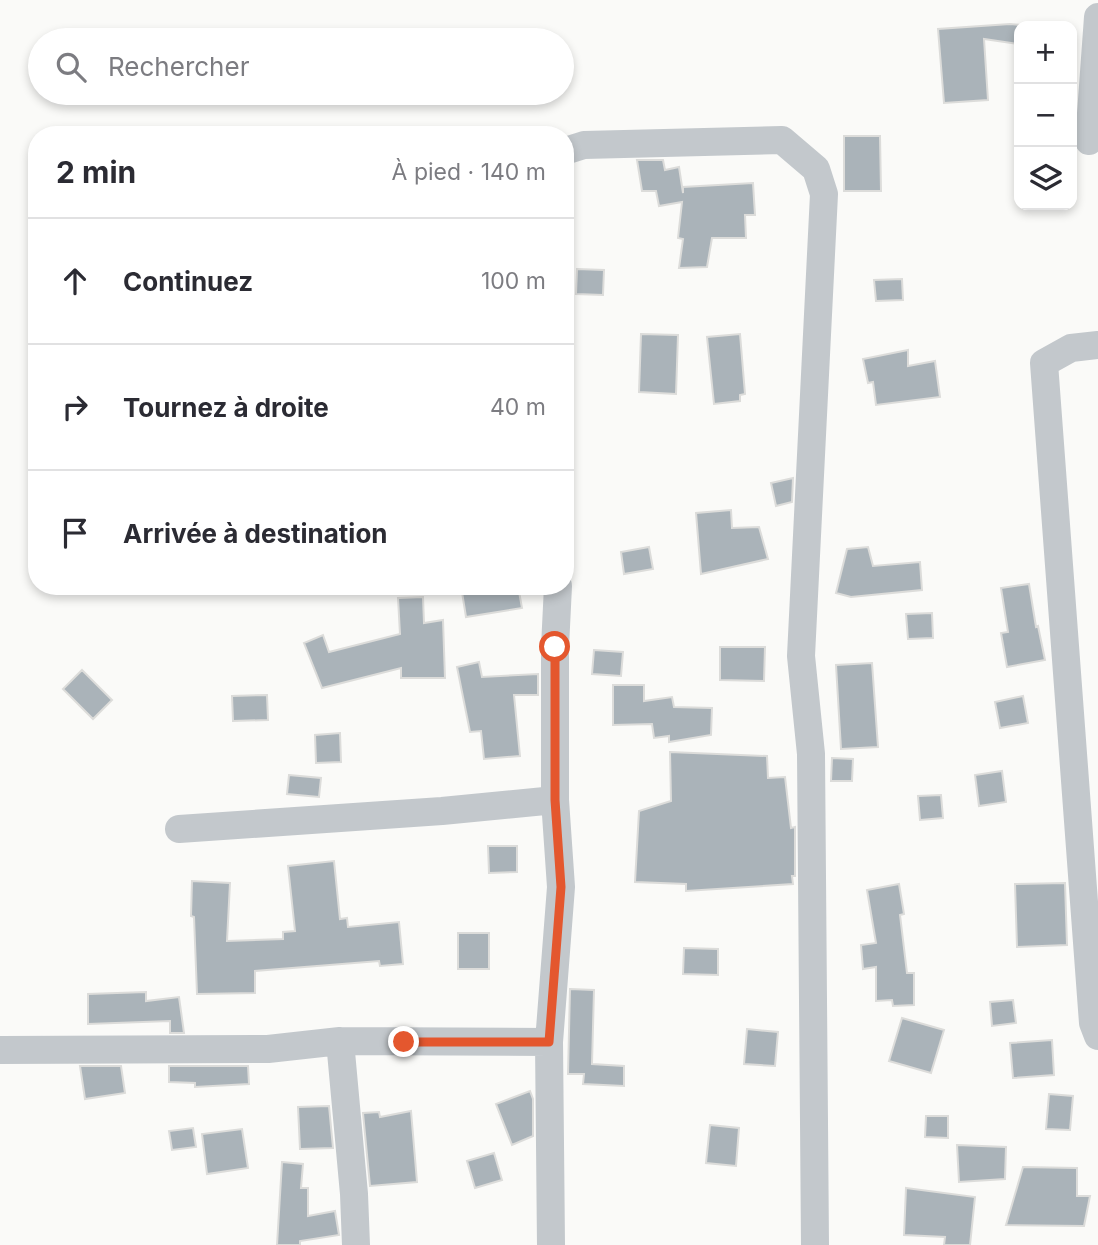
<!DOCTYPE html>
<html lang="fr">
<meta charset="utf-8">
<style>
body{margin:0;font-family:Inter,sans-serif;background:#f2f2f3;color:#2b2b33}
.controls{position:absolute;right:21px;top:21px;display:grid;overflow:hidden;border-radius:14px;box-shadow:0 4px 10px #0003}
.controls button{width:63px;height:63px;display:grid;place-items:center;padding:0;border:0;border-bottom:2px solid #e1e1e2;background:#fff;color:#2b2b33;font:35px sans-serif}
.stop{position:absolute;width:21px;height:21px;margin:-16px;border:5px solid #e4572e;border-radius:50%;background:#fff}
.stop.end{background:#e4572e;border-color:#fff;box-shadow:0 2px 7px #0008}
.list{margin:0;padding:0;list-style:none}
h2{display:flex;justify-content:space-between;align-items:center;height:91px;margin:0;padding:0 28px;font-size:30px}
h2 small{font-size:23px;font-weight:400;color:#7c7c81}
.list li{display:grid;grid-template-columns:46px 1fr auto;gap:21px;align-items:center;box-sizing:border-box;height:126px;padding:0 28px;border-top:2px solid #e1e1e2}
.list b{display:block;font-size:26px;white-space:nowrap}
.list em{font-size:23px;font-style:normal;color:#7c7c81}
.icon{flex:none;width:38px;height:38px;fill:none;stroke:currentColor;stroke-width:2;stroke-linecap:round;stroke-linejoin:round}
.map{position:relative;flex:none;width:1098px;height:1245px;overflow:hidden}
.search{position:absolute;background:#fff;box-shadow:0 4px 10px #0003;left:28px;top:28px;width:546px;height:77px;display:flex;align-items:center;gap:18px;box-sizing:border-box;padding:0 24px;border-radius:38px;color:#7c7c81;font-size:26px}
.panel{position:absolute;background:#fff;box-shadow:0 4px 10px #0003;left:28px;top:126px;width:546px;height:469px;border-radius:28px}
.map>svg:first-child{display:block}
.building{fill:#aab3b9;stroke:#dcdcda;stroke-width:2}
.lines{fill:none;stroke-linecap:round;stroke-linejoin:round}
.street{stroke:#c3c8cc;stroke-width:28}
.route{stroke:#e4572e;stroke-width:9}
</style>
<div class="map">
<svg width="1098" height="1245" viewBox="0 0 1098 1245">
<rect width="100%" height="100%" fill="#fafaf8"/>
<path class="building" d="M1010 24 1021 25 1018 44 984 39 988 100 944 103 938 29Z
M844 136H880L881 191H844Z
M637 160H663L665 170 679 167 683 193V187L753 183 755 215H745L746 238H712L707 267 679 268 683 239 678 238 682 202 659 206 656 191H642Z
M577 269 604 270 603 295 576 294Z
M902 279 903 300 876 301 874 280Z
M641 334 678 335 676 394 639 392Z
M740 334 745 394 740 395V401L714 404 707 337Z
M908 350V366L935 361 940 397 876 405 873 382 868 383 863 359Z
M793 478 792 502 776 506 771 483Z
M731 510 732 528 759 527 768 559 701 574 696 513Z
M649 547 653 569 624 574 621 552Z
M868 547 873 566 920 562 922 590 851 597 836 593 847 549Z
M1029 584 1036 627 1038 626 1045 660 1007 667 1001 633 1008 632 1001 588Z
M461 586H518L522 608 466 617Z
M423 597 424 623 443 620 445 678H401V668L322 688 304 643 323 635 329 652 400 634 398 598Z
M932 613 933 638 908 639 906 614Z
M720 647H765L764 681 720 680Z
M594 650 623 652 621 676 592 674Z
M479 662 482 677 538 674V695H514L520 756 484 759 481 731 470 732 457 667Z
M872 663 878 747 841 749 836 665Z
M82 670 112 700 93 719 63 689Z
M613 685H644V701L672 697 674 707 712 708 711 735 669 742V736L654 738 652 724 613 725Z
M267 695 268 720 233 721 232 696Z
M1023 696 1028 723 1000 728 995 702Z
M340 733 341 762 316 763 315 735Z
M670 752 767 756 768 778 785 777 791 828 795 827V876H792L793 884 686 891V884L635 882 639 811 671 801Z
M832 758 853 759 852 781H831Z
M1002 771 1006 802 979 806 975 775Z
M289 775 321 778 319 797 287 794Z
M941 795 943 818 920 820 918 796Z
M488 846H517V872L489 873Z
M334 861 340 919 347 918 348 927 399 922 403 964 380 966 379 961 255 971V993L197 994 194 917 191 916 192 881 230 883 227 941 283 939V932L295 931 288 866Z
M1065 883 1067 945 1017 947 1015 884Z
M899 884 904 914 900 915 907 973H914V1005L893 1006 892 1000 876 1001V967L863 969 861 945 876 943 867 890Z
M458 933H489V969H458Z
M684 948 718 949V975L683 974Z
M570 989 594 990 592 1064 624 1066V1086L583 1084 584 1074H568Z
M146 992V1001L179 997 184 1033H170V1021L88 1024V994Z
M1013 1000 1016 1023 992 1026 990 1002Z
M902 1018 944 1030 931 1073 889 1061Z
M747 1029 778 1032 775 1066 744 1064Z
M1052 1040 1054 1075 1013 1078 1010 1043Z
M80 1066H121L125 1093 85 1099Z
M169 1066H248L249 1084 195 1087V1083L169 1082Z
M530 1091 533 1099V1136L512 1145 496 1104Z
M1049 1094 1073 1096 1070 1130 1046 1129Z
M329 1106 333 1148 300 1149 298 1107Z
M411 1111 417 1182 370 1186 363 1113 379 1112 380 1117Z
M926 1116H948V1138L925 1137Z
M710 1125 739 1128 736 1166 706 1163Z
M193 1128 196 1147 172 1150 169 1131Z
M242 1129 248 1168 207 1174 202 1134Z
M957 1145 1006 1147 1005 1179 959 1182Z
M494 1153 502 1180 475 1188 467 1161Z
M282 1162 303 1164 301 1188H308V1216L335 1211 339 1235 300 1241V1245H277Z
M1023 1167 1077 1168V1196H1090L1084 1226 1006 1225Z
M906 1188 975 1197 970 1245H944L945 1237 904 1235Z"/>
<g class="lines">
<path class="street" d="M1089 141 1098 17
M565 151 584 145 782 140 816 169 824 194 801 656 811 754 815 1245
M1098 345 1071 348 1044 363 1093 1023 1098 1036
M179 829 442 811 555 800
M340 1041 354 1194 356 1245
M0 1050 268 1049 340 1041 549 1042
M551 1245 549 1042 561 887 555 800V647L558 586"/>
</g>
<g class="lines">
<path class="route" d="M404 1042H549L561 887 555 800V647"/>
</g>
</svg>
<div class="controls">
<button>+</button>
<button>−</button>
<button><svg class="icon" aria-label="layers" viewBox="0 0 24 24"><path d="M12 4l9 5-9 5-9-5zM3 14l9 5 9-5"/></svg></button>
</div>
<div class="stop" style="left:555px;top:647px"></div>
<div class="stop end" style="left:404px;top:1042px"></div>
<div class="search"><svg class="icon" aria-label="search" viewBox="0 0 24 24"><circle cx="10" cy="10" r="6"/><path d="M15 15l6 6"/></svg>Rechercher</div>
<section class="panel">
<h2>2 min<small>À pied · 140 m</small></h2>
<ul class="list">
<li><svg class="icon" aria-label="ahead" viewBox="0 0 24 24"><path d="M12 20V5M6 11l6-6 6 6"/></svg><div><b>Continuez</b></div><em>100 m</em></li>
<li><svg class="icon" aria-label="right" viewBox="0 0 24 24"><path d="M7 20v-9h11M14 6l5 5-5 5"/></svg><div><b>Tournez à droite</b></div><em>40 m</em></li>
<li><svg class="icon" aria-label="arrive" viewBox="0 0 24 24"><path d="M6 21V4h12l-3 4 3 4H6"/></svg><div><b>Arrivée à destination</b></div></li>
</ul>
</section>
</div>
